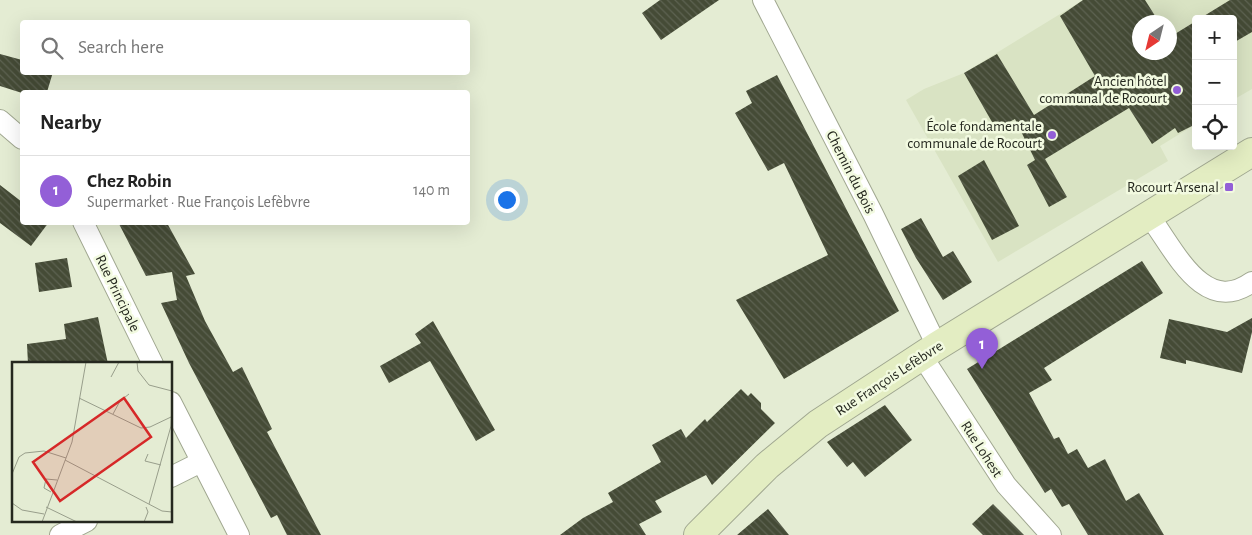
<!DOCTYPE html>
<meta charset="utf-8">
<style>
body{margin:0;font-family:"Alegreya Sans",sans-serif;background:#f2f2f2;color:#222}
.controls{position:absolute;right:15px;top:15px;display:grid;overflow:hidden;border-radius:5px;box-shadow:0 5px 20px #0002}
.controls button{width:45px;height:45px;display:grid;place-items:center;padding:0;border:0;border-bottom:1px solid #e0e0e0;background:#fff;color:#222;font:25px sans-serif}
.compass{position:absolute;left:1132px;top:15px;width:45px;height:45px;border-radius:50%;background:#fff;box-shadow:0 5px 20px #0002;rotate:215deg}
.you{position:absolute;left:506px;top:199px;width:18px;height:18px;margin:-12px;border:4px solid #fff;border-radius:50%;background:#1a73e8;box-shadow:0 0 0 8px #1a73e833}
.badge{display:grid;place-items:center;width:32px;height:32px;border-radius:50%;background:#935fd7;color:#fff;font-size:16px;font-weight:700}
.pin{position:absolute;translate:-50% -41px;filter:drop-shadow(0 1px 2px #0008)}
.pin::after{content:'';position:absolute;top:26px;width:18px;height:15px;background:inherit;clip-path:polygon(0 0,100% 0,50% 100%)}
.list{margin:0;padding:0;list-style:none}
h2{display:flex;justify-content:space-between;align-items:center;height:65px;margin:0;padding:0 20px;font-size:21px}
h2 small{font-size:16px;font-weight:400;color:#767676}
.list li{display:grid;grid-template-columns:32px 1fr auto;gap:15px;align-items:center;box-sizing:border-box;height:70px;padding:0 20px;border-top:1px solid #e0e0e0}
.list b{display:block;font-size:19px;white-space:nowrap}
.list p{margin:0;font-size:16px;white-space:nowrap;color:#767676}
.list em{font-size:16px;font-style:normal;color:#767676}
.icon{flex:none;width:28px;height:28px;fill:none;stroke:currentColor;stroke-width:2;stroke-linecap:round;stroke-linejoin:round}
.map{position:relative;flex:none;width:1252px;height:535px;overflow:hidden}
.search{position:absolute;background:#fff;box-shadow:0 5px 20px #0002;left:20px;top:20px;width:450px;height:55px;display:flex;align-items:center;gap:12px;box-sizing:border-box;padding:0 18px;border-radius:5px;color:#767676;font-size:19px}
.panel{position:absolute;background:#fff;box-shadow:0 5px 20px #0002;left:20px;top:90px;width:450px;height:135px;border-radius:5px}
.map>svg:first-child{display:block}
.built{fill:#d9e3c3;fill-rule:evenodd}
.building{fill:url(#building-back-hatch)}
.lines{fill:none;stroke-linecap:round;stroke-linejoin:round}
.minor-casing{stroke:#a0a790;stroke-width:22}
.secondary-casing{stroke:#a0a790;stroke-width:30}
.minor{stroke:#fff;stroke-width:20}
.secondary{stroke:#e3edc2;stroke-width:28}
.poi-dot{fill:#935fd7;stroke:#f2fae0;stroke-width:2}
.labels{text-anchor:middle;stroke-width:5;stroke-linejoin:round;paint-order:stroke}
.poi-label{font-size:15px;fill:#25281f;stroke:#f2fae0;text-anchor:end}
.street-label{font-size:15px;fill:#25281f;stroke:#f2fae0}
.inset-road{fill:none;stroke:#989e8b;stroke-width:1}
.view{fill:#d62828;fill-opacity:0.15;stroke:#d62828;stroke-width:2.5}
.inset-edge{fill:none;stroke:#25281f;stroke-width:2.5}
</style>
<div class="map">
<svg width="1252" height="535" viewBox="0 0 1252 535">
<defs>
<pattern id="building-back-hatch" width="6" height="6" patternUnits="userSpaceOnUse" patternTransform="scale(1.25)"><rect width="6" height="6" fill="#454b36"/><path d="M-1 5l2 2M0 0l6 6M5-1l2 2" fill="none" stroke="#5d6251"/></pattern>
</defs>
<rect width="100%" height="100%" fill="#e4ecd3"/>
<path class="built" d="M1083 0H1252V89L1233 100V19H1196V124L1160 146 1168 161 998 262 906 100 924 89 964 73ZM1140 22H1170V52H1140Z"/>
<path class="building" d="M660 0H719L661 40 642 13Z
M1083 0H1145L1159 22H1140V52H1170V37L1196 21V124L1178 133 1175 128 1152 144 1129 108 1045 159 1067 197 1049 207 1027 165 1035 160 1015 119 996 129 964 73 997 54 1034 115 1095 76 1060 16Z
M1230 0H1252V32L1233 43V19H1199Z
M0 54 22 60V72H53L47 92 22 93 0 86Z
M777 75 899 311 784 379 736 300 828 255 784 163 768 171 735 113 752 103 746 91Z
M984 160 1019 226 992 240 958 176Z
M0 185 22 202V222H49L31 246 0 223Z
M921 218 943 257 953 251 972 282 943 300 916 258 901 229Z
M118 222 167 223 195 274 186 276 205 321 233 372 242 367 272 429 267 432 321 535H287L277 515 271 518 189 363 161 303 177 300 172 272 146 276Z
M67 258 72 287 39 292 35 263Z
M1142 261 1163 293 1044 368 1052 380 1029 393 1054 439 1059 437 1068 454 1077 449 1088 468 1105 459 1126 501 1139 493 1164 535H1088L1069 504 1062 507 1051 489 1045 493 967 369Z
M98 317 108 364H28L27 344 66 339 64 324Z
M1252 318V332L1242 373 1186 360V364L1160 358 1169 319 1227 332Z
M433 321 495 430 476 441 430 361 389 383 380 366 421 343 415 334Z
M741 389 748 396 751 393 761 403V409L775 423 712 485 706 475 655 501 662 512 639 524 646 535H560L583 518 613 502 608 493 661 462 652 445 681 429 686 438 705 419 707 422Z
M885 405 912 440 865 477 853 462 847 467 827 442Z
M993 504 1024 535H983L972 524Z
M768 509 789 535H737Z"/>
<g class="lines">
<g class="minor-casing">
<path id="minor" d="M763 0 873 214 937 346
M0 120 22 139
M1149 216C1174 248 1203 317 1252 282
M83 222 153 364
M922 356 1006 485 1051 535
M171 402 239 535
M171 477 201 462
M60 535 87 521"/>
</g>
<g class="secondary-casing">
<path id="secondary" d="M698 535 767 466 818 424 937 346 1252 152"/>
</g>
<use href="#minor" class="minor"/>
<use href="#secondary" class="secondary"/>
</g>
<g class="poi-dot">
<circle cx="1177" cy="90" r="5"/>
<circle cx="1052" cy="135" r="5"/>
<rect x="1224" y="182" width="10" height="10" rx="2.5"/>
</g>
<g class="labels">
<g class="poi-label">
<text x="1167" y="86">Ancien hôtel<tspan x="1167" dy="17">communal de Rocourt</tspan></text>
<text x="1042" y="131">École fondamentale<tspan x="1042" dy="17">communale de Rocourt</tspan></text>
<text x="1219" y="192">Rocourt Arsenal</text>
</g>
<g class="street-label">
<text transform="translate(851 172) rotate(63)" y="5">Chemin du Bois</text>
<text transform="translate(118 293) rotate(64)" y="5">Rue Principale</text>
<text transform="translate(889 378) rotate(-33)" y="5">Rue François Lefèbvre</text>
<text transform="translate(982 449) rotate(57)" y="5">Rue Lohest</text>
</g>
</g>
<g transform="translate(12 362)">
<rect width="160" height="160" fill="#e4ecd3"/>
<path class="inset-road" d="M125 0 126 9 137 23 160 29M99 15 107 0M67 36 129 66 138 65 159 55M101 52 108 39 117 32M136 92 133 99 149 103M53 98 150 149 160 150M0 112 7 95 13 91 32 89 54 96M39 130 32 126 34 117 45 118M0 141 10 148 32 152M137 142 159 64 160 42M34 145 65 160M30 160 60 80 74 0M132 160 136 150 134 145"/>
<path class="view" d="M112 36 139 75 48 139 21 100Z"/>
<rect width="160" height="160" class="inset-edge"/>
</g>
</svg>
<div class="controls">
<button>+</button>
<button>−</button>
<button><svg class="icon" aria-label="locate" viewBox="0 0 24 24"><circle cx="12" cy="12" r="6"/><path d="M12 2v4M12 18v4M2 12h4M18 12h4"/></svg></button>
</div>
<svg class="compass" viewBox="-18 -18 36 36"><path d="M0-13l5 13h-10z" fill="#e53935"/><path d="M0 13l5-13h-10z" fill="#767676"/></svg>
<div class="you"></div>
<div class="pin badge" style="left:982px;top:369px">1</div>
<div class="search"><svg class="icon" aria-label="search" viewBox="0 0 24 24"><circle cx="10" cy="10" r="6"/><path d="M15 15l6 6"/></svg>Search here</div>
<section class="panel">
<h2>Nearby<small></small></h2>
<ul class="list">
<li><span class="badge">1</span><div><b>Chez Robin</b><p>Supermarket · Rue François Lefèbvre</p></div><em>140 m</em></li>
</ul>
</section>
</div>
